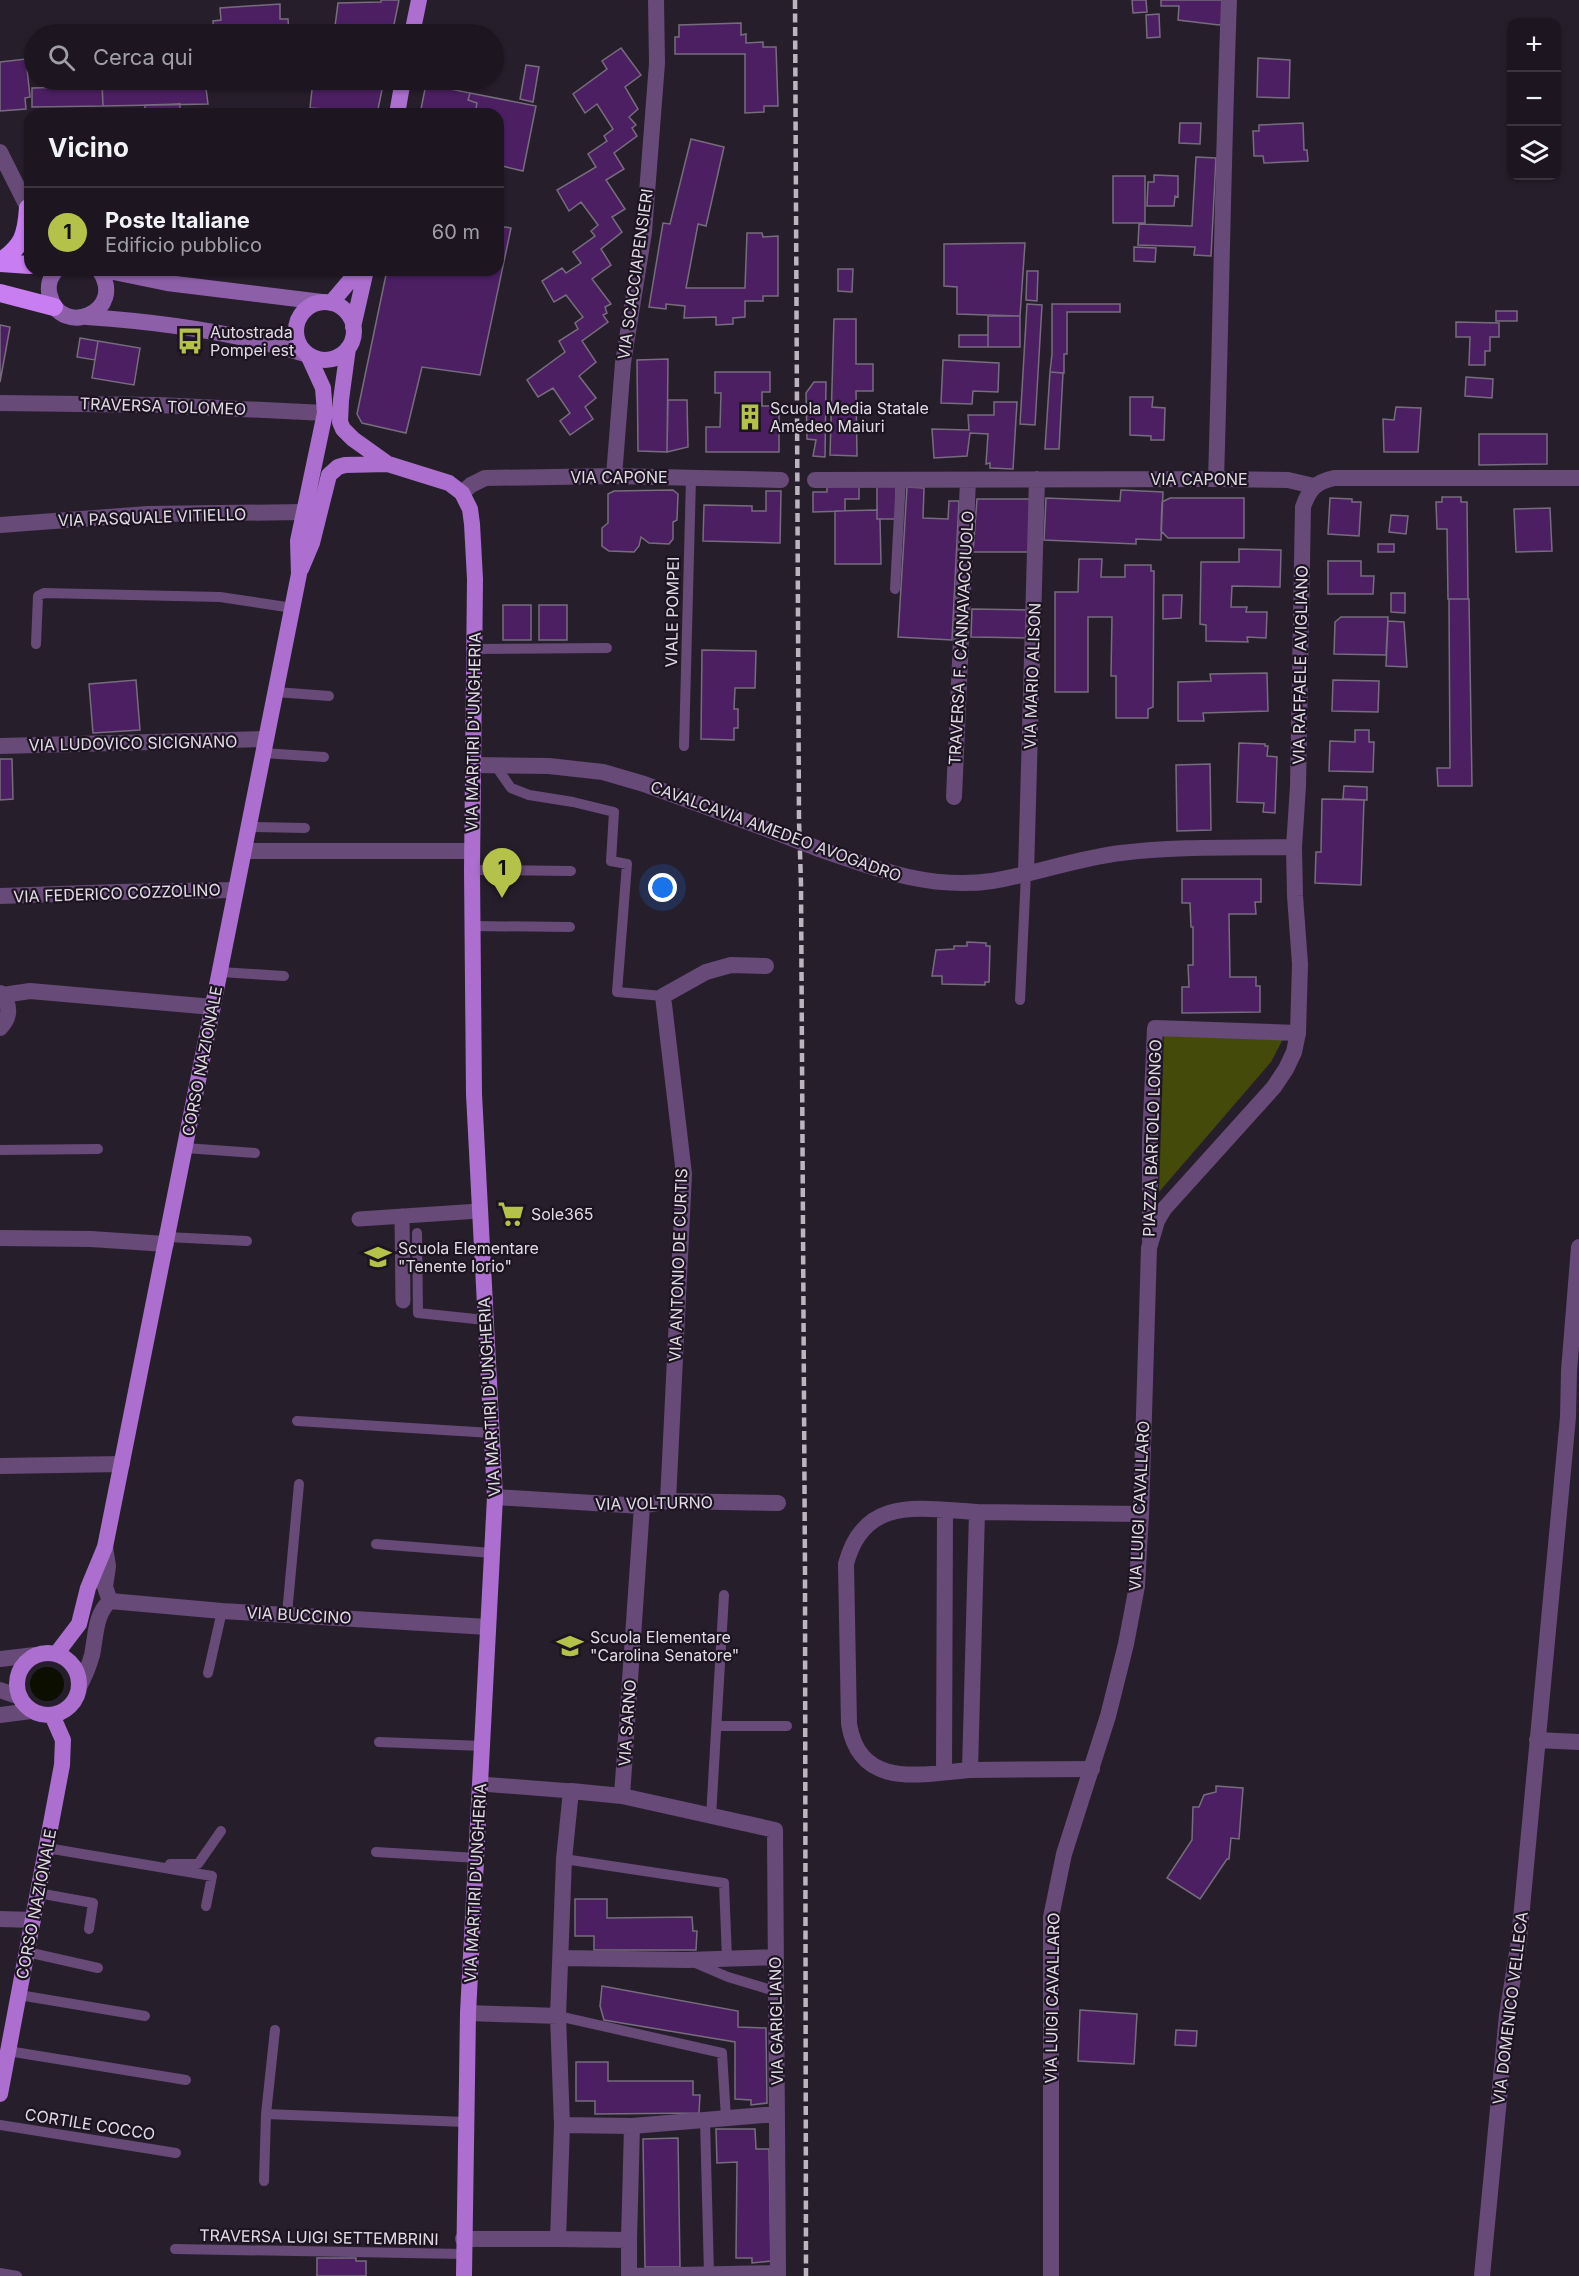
<!DOCTYPE html>
<html lang="it">
<meta charset="utf-8">
<style>
body{margin:0;font-family:Inter,sans-serif;background:#251f2a;color:#f1f3f6}
.controls{position:absolute;right:18px;top:18px;display:grid;overflow:hidden;border-radius:12px;box-shadow:0 2px 4px #0004}
.controls button{width:54px;height:54px;display:grid;place-items:center;padding:0;border:0;border-bottom:2px solid #3b353f;background:#1d1621;color:#f1f3f6;font:30px sans-serif}
.you{position:absolute;left:663px;top:888px;width:21px;height:21px;margin:-15px;border:4px solid #fff;border-radius:50%;background:#1a73e8;box-shadow:0 0 0 9px #1a73e833}
.badge{display:grid;place-items:center;width:39px;height:39px;border-radius:50%;background:#b4c24a;color:#111;font-size:20px;font-weight:700}
.pin{position:absolute;translate:-50% -50px;filter:drop-shadow(0 2px 3px #0008)}
.pin::after{content:'';position:absolute;top:32px;width:21px;height:18px;background:inherit;clip-path:polygon(0 0,100% 0,50% 100%)}
.list{margin:0;padding:0;list-style:none}
h2{display:flex;justify-content:space-between;align-items:center;height:78px;margin:0;padding:0 24px;font-size:26px}
h2 small{font-size:20px;font-weight:400;color:#a09fa5}
.list li{display:grid;grid-template-columns:39px 1fr auto;gap:18px;align-items:center;box-sizing:border-box;height:90px;padding:0 24px;border-top:2px solid #3b353f}
.list b{display:block;font-size:22px;white-space:nowrap}
.list p{margin:0;font-size:20px;white-space:nowrap;color:#a09fa5}
.list em{font-size:20px;font-style:normal;color:#a09fa5}
.icon{flex:none;width:33px;height:33px;fill:none;stroke:currentColor;stroke-width:2;stroke-linecap:round;stroke-linejoin:round}
.map{position:relative;flex:none;width:1579px;height:2276px;overflow:hidden}
.search{position:absolute;background:#1d1621;box-shadow:0 2px 4px #0004;left:24px;top:24px;width:480px;height:66px;display:flex;align-items:center;gap:15px;box-sizing:border-box;padding:0 21px;border-radius:33px;color:#a09fa5;font-size:22px}
.panel{position:absolute;background:#1d1621;box-shadow:0 2px 4px #0004;left:24px;top:108px;width:480px;height:168px;border-radius:18px}
.map>svg:first-child{display:block}
.green{fill:#444a0a}
.water{fill:#0c0e00}
.building{fill:#4b1f62;stroke:#776c7e;stroke-width:1.5}
.lines{fill:none;stroke-linecap:round;stroke-linejoin:round}
.service{stroke:#674a78;stroke-width:10}
.pedestrian{stroke:#674a78;stroke-width:15}
.minor{stroke:#674a78;stroke-width:16}
.tertiary{stroke:#674a78;stroke-width:16}
.secondary{stroke:#8e5fa9;stroke-width:16}
.primary{stroke:#ac6fcf;stroke-width:16}
.motorway{stroke:#c87df1;stroke-width:18}
.rail{stroke:#bcb5c0;stroke-width:4.5;stroke-dasharray:9 4.5;stroke-linecap:butt}
.tertiary-bridge{stroke:#674a78;stroke-width:16}
.labels{text-anchor:middle;stroke-width:4.5;stroke-linejoin:round;paint-order:stroke}
.street-label{font-size:16px;fill:#e1dbe5;stroke:#1d1422}
.poi-label{font-size:16px;fill:#e1dbe5;stroke:#1d1422;text-anchor:start}
</style>
<div class="map">
<svg width="1579" height="2276" viewBox="0 0 1579 2276">
<rect width="100%" height="100%" fill="#271e2c"/>
<path class="green" d="M1164 1034 1283 1039 1271 1062 1159 1192Z"/>
<path class="water" d="M30 1684a17 17 0 1 1 34 0a17 17 0 1 1-34 0Z"/>
<path class="building" d="M381 0H399L392 34H334L338 3 381 2Z
M1132 0H1146L1147 12 1133 13Z
M1161 0H1225L1223 23 1219 25 1178 20 1179 6H1161Z
M280 4V19H288L289 34H214L213 21 221 20 220 8Z
M1159 14 1160 37 1147 38 1146 15Z
M741 23V35L746 34V43L763 42V47H776L778 106H764V112L745 113V54H675V37H679V25Z
M621 48 641 75 625 87 638 109 629 117 636 125 632 128 637 136 614 153 624 169 606 180 625 209 612 217 622 232 601 249 611 265 592 279 611 304 605 307 607 313 603 315 608 322 582 341 596 362 579 376 596 398 585 407 593 419 570 435 560 421 570 413 553 388 538 397 527 380 565 352 559 341 578 329 575 323 583 317 566 295 554 302 542 281 562 268 566 273 581 263 573 252 595 236 591 231 598 225 581 202 569 211 557 190 596 167 588 154 607 141 604 136 613 129 597 104 585 113 573 94 607 69 602 61Z
M1258 58 1290 60 1289 98 1257 97Z
M26 59 30 97 25 98 26 109 0 111V62Z
M526 65 539 67 533 102 520 99Z
M102 80H205L208 104 103 106Z
M313 80H384L377 114H337L338 110 310 108Z
M426 84 470 93 468 100 477 103 475 114H420Z
M102 86 103 106 32 107V88Z
M470 93 536 106 523 171 498 165V114H475L477 103 468 100Z
M180 104V114H145V105Z
M1180 123H1201L1200 144 1179 143Z
M1303 123 1304 150H1307L1308 161 1264 163 1263 156H1254L1253 131H1259V125Z
M691 139 724 147 706 226 698 224 686 288H745L747 233H762L763 237 778 236V296H763V301H745V317L733 318V324L716 325V317L684 318 685 306 666 304V309L649 307 663 223 670 224Z
M1196 157 1216 158 1211 256 1194 255 1195 247 1138 245 1139 224 1192 226Z
M1154 175 1178 176V197L1175 196 1174 206H1147L1148 182H1154Z
M1113 176H1145V223H1113Z
M498 226 511 228 480 375 422 367 406 433 362 423 357 414 387 270H498Z
M1025 243 1020 316 957 314V287L944 286V244Z
M1134 247 1156 248 1155 262 1134 261Z
M838 269H853L852 292 838 291Z
M1027 271H1038L1037 301 1026 300Z
M1027 304 1042 305 1035 425 1020 424Z
M1052 304H1120V312H1067V354H1064V373L1050 372 1052 354Z
M1496 311H1517V321H1496Z
M988 316H1020V347H988Z
M834 319H856V364H873V391H856L857 456 830 455Z
M1456 322 1499 323V337H1490V351H1485V365H1469L1470 337H1456Z
M0 325 10 327 0 382Z
M959 335H988V347H959Z
M80 338 98 341 95 360 77 357Z
M98 341 140 348 134 385 92 378Z
M668 359 667 452 638 451 637 360Z
M943 360 999 363 998 392 973 391 972 404 941 403Z
M715 372H770V392H762V406H779V452H706V427H720L721 393H715Z
M1050 372 1063 373 1059 449H1045Z
M1466 377 1493 379 1492 398 1465 396Z
M814 382H826L825 457 813 456 816 440 807 439 806 393Z
M1130 397H1153L1152 407 1165 408 1164 440H1151V436L1130 435Z
M668 400H687L688 447 667 452Z
M994 402H1017L1013 469 990 468V463L986 464 988 434 970 433 967 456 934 458 932 429 969 430 968 415H994Z
M1396 407 1421 408 1418 452H1384L1383 419 1394 420Z
M1479 434H1547V464L1479 465Z
M827 483H859V499H845V511L813 512V492H827Z
M877 483H896V519H877Z
M907 487 924 488 923 518 948 519 949 501H959L952 640 898 637Z
M673 490 678 494 677 520 673 522V539L669 544 649 543 641 537 639 546 634 552 609 551 602 546V528L608 523V494L614 491Z
M1121 490 1163 492 1161 540 1136 539V544L1044 540 1046 498 1120 501Z
M766 491H781L780 543 703 541 704 505 752 506V511H766Z
M1442 497H1461V502H1467L1468 599H1448L1447 529H1437L1436 502H1442Z
M1170 498H1244V538H1168L1161 531 1162 502Z
M1330 498 1352 499V502H1361L1359 536 1328 534Z
M977 499H1032L1029 552H973Z
M1550 508 1552 551 1516 552 1514 509Z
M877 510V519H880L881 564H835V511Z
M1391 515 1408 516 1406 534 1389 532Z
M1378 544H1394V552H1378Z
M1239 549 1281 550 1280 587 1232 586 1231 607H1247L1246 612H1267L1266 638 1247 637 1248 642 1206 641V625L1200 624 1201 562H1239Z
M1079 559H1102L1101 577H1125V565H1151V571H1154L1153 707 1148 709V718H1116V676H1111L1112 617H1088V692H1055V592H1078Z
M1328 561H1361V576H1374L1373 594H1328Z
M1391 593H1405V613L1391 612Z
M1163 595H1182L1181 618 1163 619Z
M1449 599H1469L1472 786H1438L1437 768H1450Z
M503 605H531V640H503Z
M539 605H567V640H539Z
M972 609 1029 610 1028 638 971 637Z
M1341 617H1388L1386 655 1334 654 1335 622Z
M1388 621 1404 622 1407 667 1386 666Z
M702 650 756 651 755 688H735L734 709H738V728H734V740L701 739Z
M1267 673 1268 711 1203 713 1204 721H1178V682L1211 681 1210 674Z
M136 680 140 730 93 733 89 684Z
M1333 680 1379 681 1378 712 1332 711Z
M1355 730H1369V742H1374L1373 772 1329 771 1330 741 1355 742Z
M1239 743 1265 744V746H1268L1267 756 1277 757 1275 813 1263 812 1264 803 1237 802Z
M0 759H12L13 799 0 800Z
M1210 764 1211 830 1177 831 1176 765Z
M1344 786 1367 787V800L1343 799Z
M1322 799 1364 800 1361 885 1315 883 1316 852H1321Z
M1182 879H1261V902H1255L1256 914H1229L1230 977H1256V986H1260V1012L1182 1013V987H1189L1188 965H1193V927H1191L1190 903H1182Z
M967 942 986 943V946H990L989 982H985V985L942 984V976H932L936 950 954 949V946H967Z
M1216 1786 1243 1788 1239 1839 1231 1838 1229 1859H1227L1200 1899 1167 1878 1192 1840 1193 1807H1199L1204 1795 1216 1792Z
M575 1899H607V1918L692 1917 693 1931H697L696 1950H594V1936H575Z
M602 1986 738 2011V2027L766 2028 767 2103 751 2105V2100L735 2099V2042L604 2020 600 2006Z
M1080 2010 1137 2014 1134 2064 1078 2061Z
M1176 2030 1197 2031 1196 2046 1175 2045Z
M576 2062H608V2081H693V2095H700L699 2113 595 2114V2101H576Z
M716 2129H755L756 2149H769L771 2261 752 2263V2258H736L737 2162 717 2163Z
M678 2138 680 2267H645L643 2139Z
M317 2258H356V2261H366V2276H317Z"/>
<g class="lines">
<path class="service" d="M895 589 901 478
M36 644 38 596 44 593 220 597 293 608
M474 649 607 648
M276 692 329 696
M684 746 691 478
M263 753 324 757
M495 765 511 788 529 795 573 802 614 812 611 861 627 864 617 992 663 996
M249 827 305 828
M472 870 571 871
M472 926 570 927
M220 972 284 976
M1020 1000 1026 874
M185 1148 255 1153
M0 1150 98 1149
M417 1233 418 1313 485 1320
M167 1237 247 1241
M297 1421 492 1433
M376 1544 492 1553
M287 1614 299 1484
M208 1673 222 1611
M717 1726H787
M379 1742 483 1746
M711 1817 724 1595
M47 1848 212 1876 206 1906
M376 1852 477 1858
M564 1859 724 1883 727 1959
M170 1864H198L221 1831
M38 1893 93 1903 89 1929
M27 1952 98 1968
M693 1962 728 1977 778 1992
M19 1995 145 2016
M558 2016 722 2053 726 2118
M8 2051 186 2080
M266 2114 465 2122
M705 2120 709 2274
M0 2125 176 2153
M264 2181 266 2114 275 2030
M175 2249 464 2254
M0 2273 17 2276"/>
<path class="pedestrian" d="M402 1216 403 1301
M359 1219 479 1211
M481 1784 571 1791"/>
<path class="minor" d="M0 403 158 405 325 413
M614 476 623 363 644 232 657 63 656 0
M1216 479C1221 319 1223 160 1229 0
M815 480 1216 479 1288 480 1314 486
M462 493 471 485 485 478 614 476 781 480
M0 746 265 739
M954 797 968 480
M244 851H472
M1026 874 1037 479
M0 896 117 892 235 890
M0 993C11 1004 11 1017 0 1028
M3 995 30 991 213 1007
M0 1238 91 1239 166 1244
M1150 1240V1141L1155 1028 1298 1033
M0 1466 122 1464
M495 1497 642 1506 668 1501 778 1503
M668 1501 684 1174 663 996 706 972 731 965 766 966
M0 1715 31 1711
M1537 1740 1579 1742
M1092 1769 970 1770 977 1512 1141 1514
M970 1770C921 1774 860 1790 849 1724L846 1564C864 1495 920 1509 977 1512
M944 1772 945 1510
M622 1796 642 1506
M0 1919 33 1920
M561 1958 687 1960 776 1957
M468 2013 558 2016
M562 2125 632 2126 629 2240 558 2239 562 2125 558 2016 564 1859 571 1791 622 1796 775 1830 778 2276
M632 2126 777 2114
M463 2239H558
M629 2276 778 2273
M629 2276V2240
M1482 2276 1507 2015 1519 1940 1568 1417 1569 1371 1579 1247"/>
<path class="tertiary" d="M0 152 30 212
M0 525 148 514 304 512
M473 765 549 766 603 772 644 784 783 835
M819 849C876 869 930 890 992 881 1036 874 1077 858 1121 853 1178 846 1236 848 1294 847
M105 1547 108 1566 105 1587 110 1601
M110 1601 222 1611 488 1627
M0 1659 35 1655
M79 1687C85 1676 89 1666 92 1655 96 1636 95 1614 110 1601
M0 1690 20 1697
M1051 2276V1917L1064 1854 1108 1716 1126 1644 1137 1586 1141 1514 1149 1248 1157 1221 1164 1209 1274 1087 1286 1069 1294 1052 1298 1033 1300 964 1295 896 1294 847 1298 786 1303 507C1309 489 1316 482 1334 478H1579"/>
<path class="secondary" d="M56 270C50 277 47 287 50 296 61 339 128 311 99 270
M104 270 167 283 322 302
M87 317C162 322 236 332 308 355"/>
<path class="primary" d="M412 34 419 0
M397 114 403 80
M296 331a29 29 0 1 1 58 0a29 29 0 1 1-58 0Z
M331 303 359 270
M353 327 366 270
M348 348 341 400 340 422 343 429 353 439 388 464 449 483 462 493 470 509 472 524 475 579 472 870 474 1094 495 1497 468 2013 464 2276
M301 569 312 543 329 475 338 467 345 465 388 464
M17 1684a31 31 0 1 1 62 0a31 31 0 1 1-62 0Z
M57 1653 79 1624 88 1588 105 1547 299 574 298 541 325 413 323 388 308 355
M0 2094 62 1765 63 1740 52 1715"/>
<path class="motorway" d="M0 262C23 245 26 236 28 208
M0 263 30 265
M0 293 54 307"/>
<path class="rail" d="M795 0 799 821 801 884 805 1572 806 2276"/>
<path class="tertiary-bridge" d="M783 835 819 849"/>
</g>
<defs>
<g id="bus-bare" transform="scale(2.07)"><path d="M-5-6H5V4H4V6H2V4H-2V6H-4V4H-5ZM-3.5-4V0h7V-4ZM-3.5 1.2v1.5H-2V1.2ZM2 1.2v1.5H3.5V1.2Z" fill="#b4c24a" stroke="#1d1422" stroke-width="2.5" paint-order="stroke"/></g>
<g id="building-bare" transform="scale(2.07)"><path d="M-4-6H4V6H1V3H-1V6H-4ZM-2.5-4.3h1.7v1.8h-1.7ZM.8-4.3h1.7v1.8H.8ZM-2.5-1h1.7V.8h-1.7ZM.8-1h1.7V.8H.8Z" fill="#b4c24a" stroke="#1d1422" stroke-width="2.5" paint-order="stroke"/></g>
<g id="supermarket-bare" transform="scale(2.07)"><path d="M-6-5.5h2.5l.6 2H6L4.5 2H-2.5L-4.4-4H-6ZM-1.5 3.2a1.3 1.3 0 1 0 .1 0ZM3 3.2a1.3 1.3 0 1 0 .1 0Z" fill="#b4c24a" stroke="#1d1422" stroke-width="2.5" paint-order="stroke"/></g>
<g id="school-bare" transform="scale(2.07)"><path d="M0-5L7-2L0 1L-7-2ZM-4 1L0 2.5L4 1V4Q0 6-4 4Z" fill="#b4c24a" stroke="#1d1422" stroke-width="2.5" paint-order="stroke"/></g>
</defs>
<g fill-rule="evenodd">
<use href="#bus-bare" x="190" y="341"/>
<use href="#building-bare" x="750" y="417"/>
<use href="#supermarket-bare" x="511" y="1214"/>
<use href="#school-bare" x="378" y="1257"/>
<use href="#school-bare" x="570" y="1646"/>
</g>
<g class="labels">
<g class="street-label">
<text transform="translate(635 274) rotate(-82)" y="6">VIA SCACCIAPENSIERI</text>
<text transform="translate(163 406) rotate(2)" y="6">TRAVERSA TOLOMEO</text>
<text x="619" y="483">VIA CAPONE</text>
<text x="1199" y="485">VIA CAPONE</text>
<text transform="translate(152 517) rotate(-2)" y="6">VIA PASQUALE VITIELLO</text>
<text transform="translate(672 612) rotate(-89)" y="6">VIALE POMPEI</text>
<text transform="translate(961 638) rotate(-87)" y="6">TRAVERSA F. CANNAVACCIUOLO</text>
<text transform="translate(1300 665) rotate(-89)" y="6">VIA RAFFAELE AVIGLIANO</text>
<text transform="translate(1032 676) rotate(-88)" y="6">VIA MARIO ALISON</text>
<text transform="translate(473 732) rotate(-89)" y="6">VIA MARTIRI D'UNGHERIA</text>
<text transform="translate(133 743) rotate(-1)" y="6">VIA LUDOVICO SICIGNANO</text>
<text transform="translate(776 831) rotate(20)" y="6">CAVALCAVIA AMEDEO AVOGADRO</text>
<text transform="translate(117 893) rotate(-2)" y="6">VIA FEDERICO COZZOLINO</text>
<text transform="translate(202 1061) rotate(-79)" y="6">CORSO NAZIONALE</text>
<text transform="translate(1152 1138) rotate(-88)" y="6">PIAZZA BARTOLO LONGO</text>
<text transform="translate(678 1265) rotate(-88)" y="6">VIA ANTONIO DE CURTIS</text>
<text transform="translate(489 1397) rotate(-93)" y="6">VIA MARTIRI D'UNGHERIA</text>
<text transform="translate(654 1503) rotate(-1)" y="6">VIA VOLTURNO</text>
<text transform="translate(1139 1506) rotate(-87)" y="6">VIA LUIGI CAVALLARO</text>
<text transform="translate(299 1615) rotate(3)" y="6">VIA BUCCINO</text>
<text transform="translate(627 1723) rotate(-86)" y="6">VIA SARNO</text>
<text transform="translate(475 1883) rotate(-87)" y="6">VIA MARTIRI D'UNGHERIA</text>
<text transform="translate(36 1904) rotate(-79)" y="6">CORSO NAZIONALE</text>
<text transform="translate(1052 1998) rotate(-89)" y="6">VIA LUIGI CAVALLARO</text>
<text transform="translate(1510 2008) rotate(-83)" y="6">VIA DOMENICO VELLECA</text>
<text transform="translate(776 2021) rotate(-91)" y="6">VIA GARIGLIANO</text>
<text transform="translate(90 2124) rotate(9)" y="6">CORTILE COCCO</text>
<text transform="translate(319 2237) rotate(1)" y="6">TRAVERSA LUIGI SETTEMBRINI</text>
</g>
<g class="poi-label">
<text x="210" y="338">Autostrada<tspan x="210" dy="18">Pompei est</tspan></text>
<text x="770" y="414">Scuola Media Statale<tspan x="770" dy="18">Amedeo Maiuri</tspan></text>
<text x="531" y="1220">Sole365</text>
<text x="398" y="1254">Scuola Elementare<tspan x="398" dy="18">"Tenente Iorio"</tspan></text>
<text x="590" y="1643">Scuola Elementare<tspan x="590" dy="18">"Carolina Senatore"</tspan></text>
</g>
</g>
</svg>
<div class="controls">
<button>+</button>
<button>−</button>
<button><svg class="icon" aria-label="layers" viewBox="0 0 24 24"><path d="M12 4l9 5-9 5-9-5zM3 14l9 5 9-5"/></svg></button>
</div>
<div class="you"></div>
<div class="pin badge" style="left:502px;top:898px">1</div>
<div class="search"><svg class="icon" aria-label="search" viewBox="0 0 24 24"><circle cx="10" cy="10" r="6"/><path d="M15 15l6 6"/></svg>Cerca qui</div>
<section class="panel">
<h2>Vicino<small></small></h2>
<ul class="list">
<li><span class="badge">1</span><div><b>Poste Italiane</b><p>Edificio pubblico</p></div><em>60 m</em></li>
</ul>
</section>
</div>
